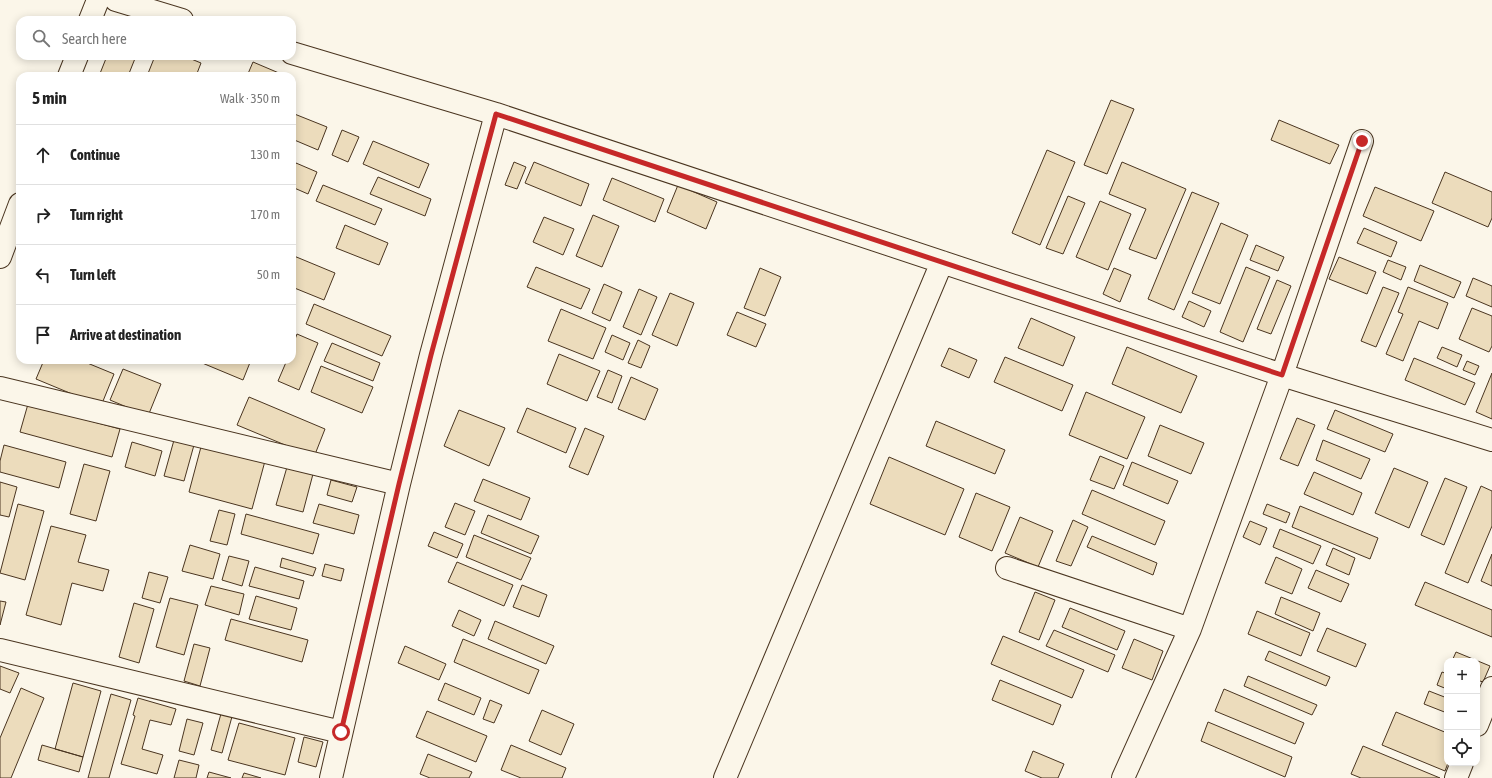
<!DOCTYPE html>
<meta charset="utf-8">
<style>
body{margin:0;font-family:"Asap Condensed",sans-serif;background:#f2f2f2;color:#222}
.controls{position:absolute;right:12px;bottom:12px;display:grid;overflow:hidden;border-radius:8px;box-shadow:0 2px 10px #0003}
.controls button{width:36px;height:36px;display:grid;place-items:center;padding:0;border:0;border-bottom:1px solid #e0e0e0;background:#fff;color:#222;font:20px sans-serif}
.stop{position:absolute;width:12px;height:12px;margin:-9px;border:3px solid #c62828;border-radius:50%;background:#fff}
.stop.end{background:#c62828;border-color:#fff;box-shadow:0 1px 4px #0008}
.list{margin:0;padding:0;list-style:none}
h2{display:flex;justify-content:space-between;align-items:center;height:52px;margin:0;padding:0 16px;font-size:17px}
h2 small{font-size:13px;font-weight:400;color:#767676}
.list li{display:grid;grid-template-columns:26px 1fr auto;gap:12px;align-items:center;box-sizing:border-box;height:60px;padding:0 16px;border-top:1px solid #e0e0e0}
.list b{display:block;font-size:15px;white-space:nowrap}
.list em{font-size:13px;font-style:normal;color:#767676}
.icon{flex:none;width:22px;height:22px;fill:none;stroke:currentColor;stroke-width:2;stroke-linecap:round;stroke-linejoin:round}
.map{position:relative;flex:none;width:1492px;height:778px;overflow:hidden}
.search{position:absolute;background:#fff;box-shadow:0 2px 10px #0003;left:16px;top:16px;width:280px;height:44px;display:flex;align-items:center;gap:10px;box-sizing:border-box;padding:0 14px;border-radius:12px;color:#767676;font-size:15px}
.panel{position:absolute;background:#fff;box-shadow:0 2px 10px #0003;left:16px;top:72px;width:280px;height:292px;border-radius:12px}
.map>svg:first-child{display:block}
.building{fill:#ecdcbc;stroke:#4a3520}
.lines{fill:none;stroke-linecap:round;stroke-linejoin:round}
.street-casing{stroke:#4a3520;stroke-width:24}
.street{stroke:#fbf6e9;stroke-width:22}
.route{stroke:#c62828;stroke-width:5}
</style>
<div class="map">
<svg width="1492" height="778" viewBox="0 0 1492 778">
<rect width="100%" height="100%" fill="#fbf6e9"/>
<path class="building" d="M107 56H136L128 76H99Z
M155 56H184L201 63 196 76H147Z
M253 62 286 76H247Z
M1111 100 1134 109 1107 174 1084 165Z
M292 113 327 127 318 150 292 139Z
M1279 120 1339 145 1330 164 1271 140Z
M342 130 359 137 348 162 332 155Z
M373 141 429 164 419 188 363 164Z
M1047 150 1075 162 1040 245 1012 233Z
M514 162 526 167 517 189 505 185Z
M534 162 589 184 581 206 525 183Z
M1122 162 1186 189 1156 259 1129 249 1146 209 1109 194Z
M296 163 317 172 308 194 292 187V174Z
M1445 172 1492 192V218L1488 227 1432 203Z
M378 177 431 199 425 216 370 194Z
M612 178 664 199 655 222 603 200Z
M323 185 382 209 375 225 316 201Z
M678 185 717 202 706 229 667 212Z
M1375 187 1434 211 1421 241 1363 216Z
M1192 192 1219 203 1174 310 1148 299Z
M1068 196 1085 203 1063 254 1046 248Z
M1100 201 1131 214 1108 270 1076 257Z
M593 215 619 226 602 267 576 256Z
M544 217 574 229 563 255 533 242Z
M1221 223 1248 235 1220 304 1192 293Z
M345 225 388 243 379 265 336 248Z
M1364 228 1397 242 1391 257 1357 243Z
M1256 245 1284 257 1278 271 1250 260Z
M294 256 335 273 324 300 292 287V262Z
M1339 257 1376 272 1367 294 1329 279Z
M1388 260 1406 267 1401 280 1383 272Z
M1420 265 1461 282 1454 298 1414 281Z
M536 267 590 289 581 309 527 287Z
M1246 267 1270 277 1243 342 1220 332Z
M760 268 781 277 765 316 744 308Z
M1114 268 1131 275 1120 302 1103 294Z
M1473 278 1492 286V307L1466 296Z
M1277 280 1291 286 1271 334 1257 329Z
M604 284 622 292 610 321 592 313Z
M1383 287 1399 293 1376 347 1361 341Z
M1408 287 1448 303 1438 329 1419 321 1403 361 1386 354 1403 314 1398 312Z
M639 289 657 297 641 335 623 327Z
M670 293 694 303 677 346 652 335Z
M1189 301 1211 311 1204 327 1182 317Z
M314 304 391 336 382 356 306 324Z
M1472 308 1492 316V346L1489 352 1459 339Z
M561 309 606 328 593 359 548 341Z
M737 312 766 324 756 347 727 335Z
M1031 318 1075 337 1063 366 1018 348Z
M297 334 318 343 299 390 278 381 287 360H292V347Z
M612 335 630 343 623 360 605 352Z
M638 340 650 346 641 368 628 363Z
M332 343 380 363 373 381 324 361Z
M1127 347 1197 376 1181 413 1112 384Z
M1442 347 1462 355 1457 367 1437 358Z
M949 348 977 360 969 378 941 366Z
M559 354 600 371 587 401 547 384Z
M1005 357 1073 385 1062 411 994 382Z
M1414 358 1475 383 1465 405 1405 380Z
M44 360H80L114 374 101 406 36 379Z
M195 360H251L243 380Z
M1467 361 1479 366 1475 375 1463 370Z
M321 366 373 387 362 413 311 392Z
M123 369 161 384 148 416 110 400Z
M608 370 622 376 612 403 597 397Z
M1492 373V419L1476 412Z
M631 377 658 389 645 420 618 409Z
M1086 392 1145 417 1127 459 1069 435Z
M249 397 325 429 314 457 237 425Z
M28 404 120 429 112 457 20 432Z
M527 408 576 428 566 453 517 432Z
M459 410 505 428 489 466 444 446Z
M1335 410 1393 434 1385 452 1327 429Z
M1297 418 1315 425 1298 466 1280 459Z
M936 421 1005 450 995 474 926 446Z
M1160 425 1204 443 1191 474 1148 456Z
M585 428 604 436 588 475 569 467Z
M174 440 194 445 184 481 164 476Z
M1323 440 1370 459 1361 479 1316 460Z
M132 442 162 451 155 476 125 467Z
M202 443 265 461 252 509 189 492Z
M4 445 66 462 59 488 0 472V461Z
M1100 456 1124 466 1114 489 1090 480Z
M889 457 964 489 945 535 870 504Z
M1132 462 1178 481 1168 504 1123 485Z
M84 464 110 471 96 521 70 514Z
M287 467 313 474 303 512 276 505Z
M1394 468 1428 482 1409 528 1375 513Z
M1314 472 1362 493 1353 515 1304 494Z
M1445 478 1467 487 1444 545 1421 535Z
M483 479 530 498 521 520 474 501Z
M331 480 357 487 352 502 327 495Z
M0 482 17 487 9 517 0 515Z
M1481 486 1492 491V526L1468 583 1445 573Z
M1092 490 1165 521 1155 545 1082 514Z
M976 493 1010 507 992 551 959 537Z
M455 503 475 511 465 535 445 527Z
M18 504 44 511 25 580 0 573Z
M319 504 359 515 354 534 313 523Z
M1267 504 1290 513 1286 523 1263 514Z
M1300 506 1378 538 1370 559 1292 527Z
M219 510 235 514 227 545 210 541Z
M246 514 319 534 313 554 241 534Z
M488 515 539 536 531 554 481 533Z
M1020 517 1053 531 1038 567 1005 553Z
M1073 520 1088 527 1071 566 1056 561Z
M1250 521 1267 528 1260 545 1243 537Z
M51 526 86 535 78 562 109 570 103 591 72 583 61 625 26 615Z
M1280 529 1321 546 1313 564 1273 547Z
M434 532 463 544 457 558 428 546Z
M474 535 531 558 521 580 466 557Z
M1092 536 1157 563 1153 575 1087 547Z
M190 545 220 554 213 579 182 571Z
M1333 548 1355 558 1349 575 1326 565Z
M1492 554V586L1481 581Z
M229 556 249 561 242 586 222 580Z
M1276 557 1302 569 1292 594 1265 583Z
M282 558 316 568 313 576 280 567Z
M457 562 513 585 504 606 448 582Z
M325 564 344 569 341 581 322 576Z
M255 567 304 581 299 599 249 586Z
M1316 570 1349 584 1341 602 1308 588Z
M149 572 168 577 160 603 142 598Z
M1425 582 1492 610V637L1415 605Z
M522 585 547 595 539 617 513 607Z
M211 586 244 594 239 615 205 605Z
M1035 592 1055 600 1039 640 1019 632Z
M256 596 297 608 291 630 249 619Z
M1281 597 1320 613 1313 631 1275 614Z
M170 598 198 605 184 655 156 647Z
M0 601 6 602 0 625Z
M134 603 154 609 139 663 119 657Z
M1070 608 1125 631 1117 650 1062 627Z
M459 610 481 620 474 636 452 626Z
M1257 611 1310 633 1301 656 1248 634Z
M231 619 308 640 302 662 225 640Z
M495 621 554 646 546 664 488 639Z
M1327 628 1366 644 1356 667 1317 651Z
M1054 630 1115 655 1108 672 1046 646Z
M1003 636 1084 670 1072 698 991 664Z
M463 639 539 670 529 694 454 662Z
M1134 639 1163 651 1152 680 1122 668Z
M194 644 210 648 200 686 184 681Z
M405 646 446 664 439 680 398 663Z
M1269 651 1330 677 1326 686 1265 660Z
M1456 652 1490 666 1483 682 1477 680V661H1452Z
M0 666 19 673 10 693 0 689Z
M1442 672 1447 674V689L1437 685Z
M1248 676 1317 705 1312 715 1244 686Z
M1000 680 1061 705 1053 725 992 700Z
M73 683 101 691 83 757 55 749Z
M445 683 481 698 474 715 438 700Z
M21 688 44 698 11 778H0V738Z
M1224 689 1304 723 1295 744 1215 711Z
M1429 691 1447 698V713L1424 704Z
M111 694 131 700 109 778H88Z
M138 698 176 709 171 725 150 720 142 749 163 755 157 774 121 764 135 716 133 715Z
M490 700 502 705 494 723 483 719Z
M222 710 233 713 222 753 211 750Z
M542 710 574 724 561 755 529 741Z
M427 711 487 736 476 762 416 737Z
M1396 712 1447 733 1448 763 1445 771 1382 745Z
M187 719 203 723 194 755 179 751Z
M1208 722 1292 757 1285 777 1201 741Z
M239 723 295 738 285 775 228 760Z
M304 737 323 742 316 767 298 762Z
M42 745 83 757 79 772 38 760Z
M511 745 566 768 562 778H521L501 770Z
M1363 746 1440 778H1361L1351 774Z
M1033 751 1064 764 1058 778H1042L1025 771Z
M428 754 472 772 469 778H430L420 774Z
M179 760 199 765 196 778H174Z
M209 772 231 778H207Z
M244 773 261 778H242Z"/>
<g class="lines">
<g class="street-casing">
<path id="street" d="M116 0 182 20
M90 20 98 0
M292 53 496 114 1282 375 1492 440
M69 76 77 56
M0 257 20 204
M0 388 399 484
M1007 568 1190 629
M0 650 341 732
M1477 725 1492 688
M331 778 399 484 431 355 496 114
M725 778 942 262
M1123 778 1190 629 1282 375 1362 141
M1456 778 1462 763"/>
</g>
<use href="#street" class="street"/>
</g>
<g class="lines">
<path class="route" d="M341 732 399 484 431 355 496 114 1282 375 1362 141"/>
</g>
</svg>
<div class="controls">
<button>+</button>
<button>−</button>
<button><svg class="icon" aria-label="locate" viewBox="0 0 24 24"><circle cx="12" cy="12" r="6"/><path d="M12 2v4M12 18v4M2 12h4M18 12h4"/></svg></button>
</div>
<div class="stop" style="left:341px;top:732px"></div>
<div class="stop end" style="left:1362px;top:141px"></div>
<div class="search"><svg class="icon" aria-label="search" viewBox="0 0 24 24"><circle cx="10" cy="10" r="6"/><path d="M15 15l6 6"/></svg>Search here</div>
<section class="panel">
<h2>5 min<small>Walk · 350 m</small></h2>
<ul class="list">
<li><svg class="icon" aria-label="ahead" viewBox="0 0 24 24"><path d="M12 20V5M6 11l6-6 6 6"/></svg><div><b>Continue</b></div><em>130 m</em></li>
<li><svg class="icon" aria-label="right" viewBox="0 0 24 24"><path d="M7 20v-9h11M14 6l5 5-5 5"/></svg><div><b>Turn right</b></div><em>170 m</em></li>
<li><svg class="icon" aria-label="left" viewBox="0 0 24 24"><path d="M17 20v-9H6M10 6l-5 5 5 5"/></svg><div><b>Turn left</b></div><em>50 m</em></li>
<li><svg class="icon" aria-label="arrive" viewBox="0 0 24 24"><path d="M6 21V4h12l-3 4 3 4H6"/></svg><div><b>Arrive at destination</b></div></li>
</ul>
</section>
</div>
